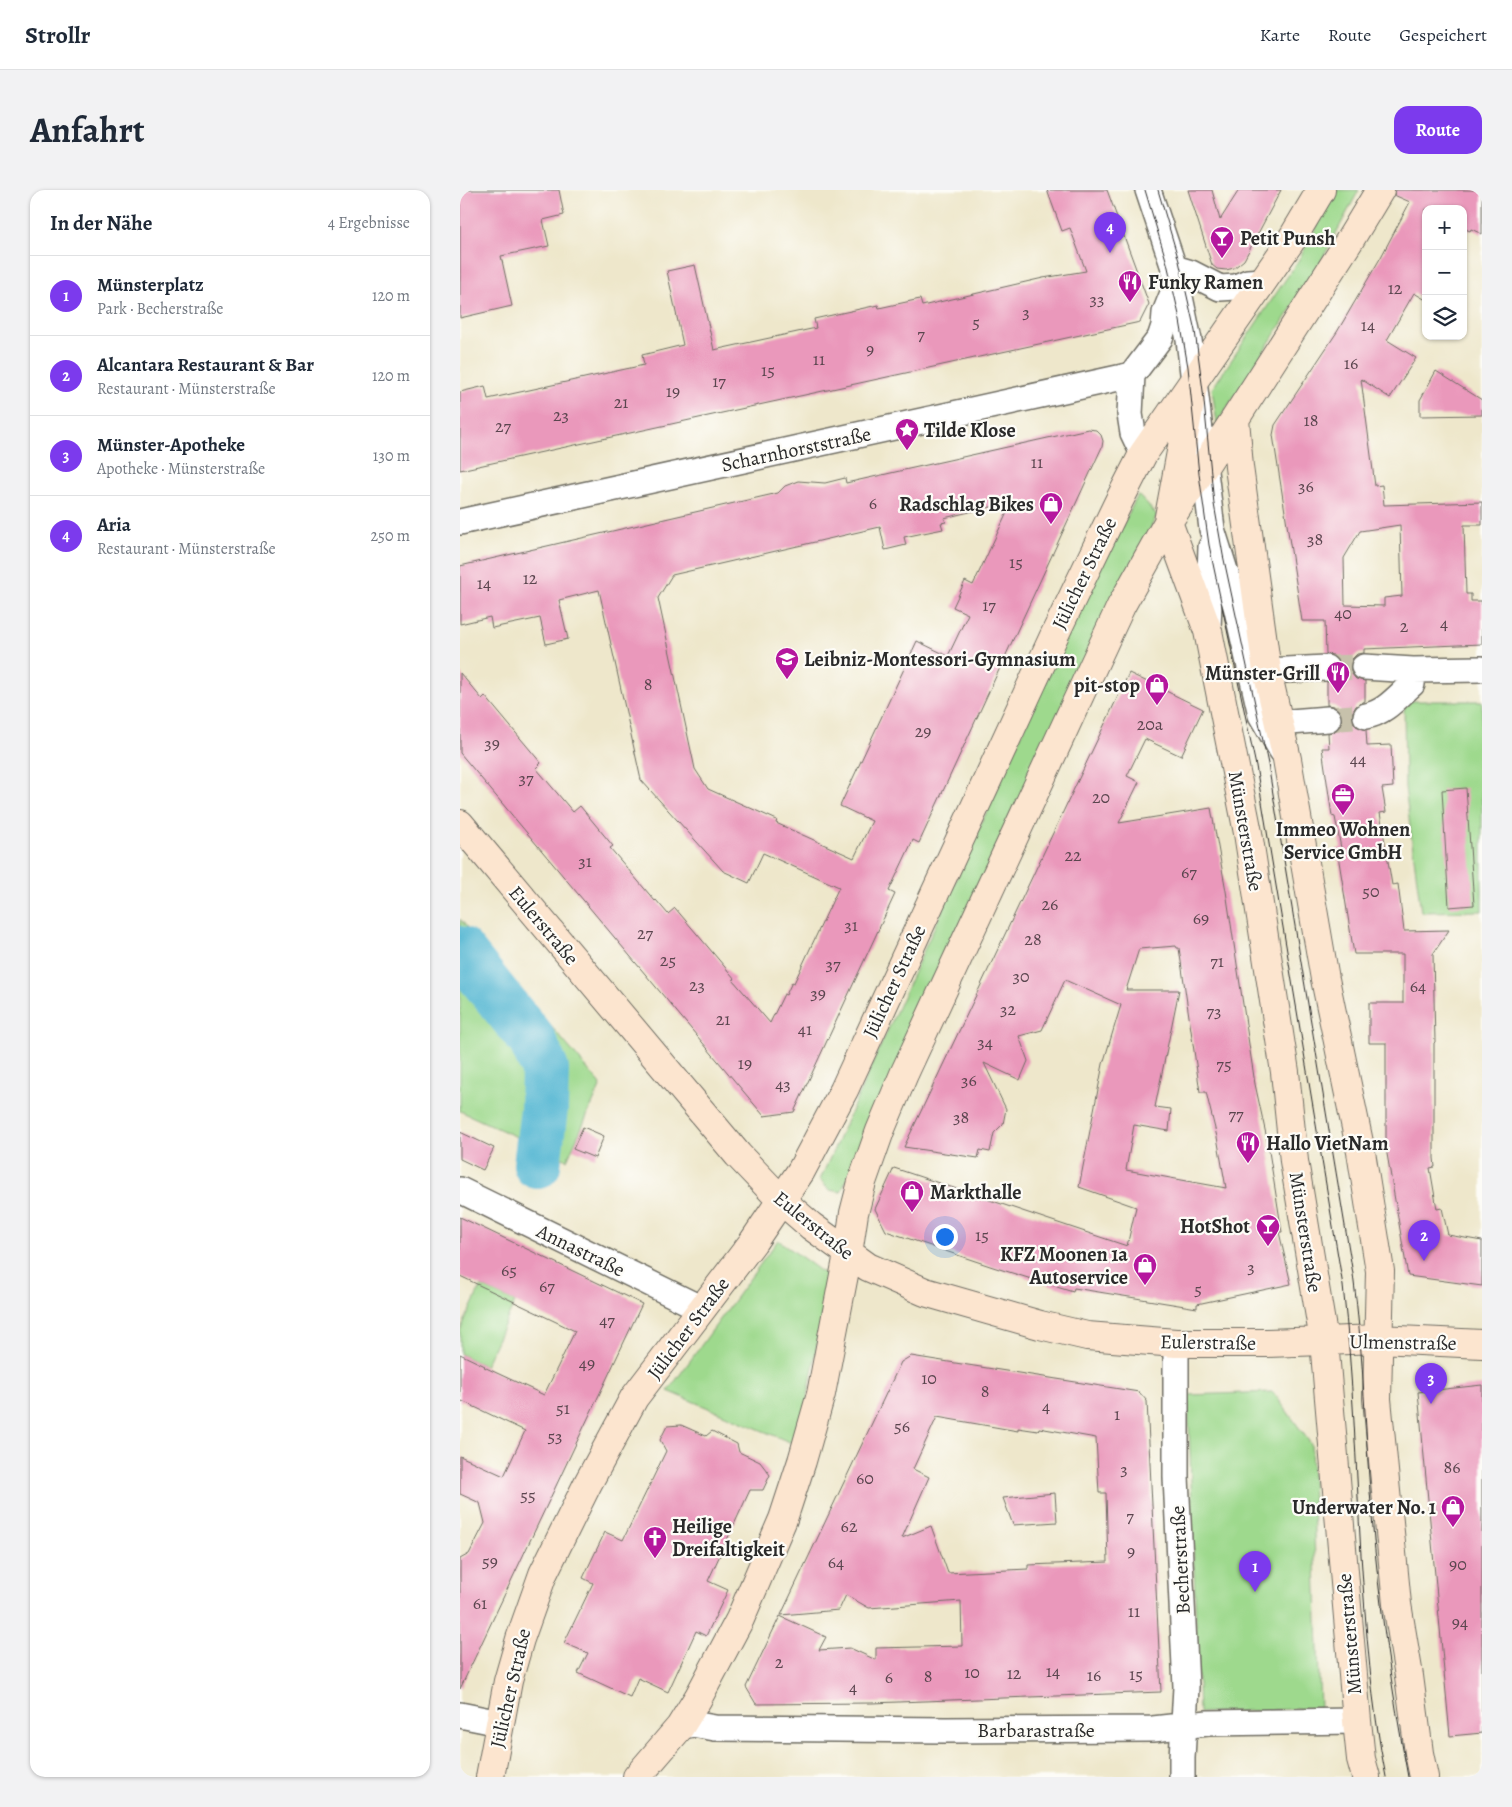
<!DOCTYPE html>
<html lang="de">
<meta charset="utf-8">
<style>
body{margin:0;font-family:Alegreya,serif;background:#f2f2f3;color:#1f2937}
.controls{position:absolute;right:15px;top:15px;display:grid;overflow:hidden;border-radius:10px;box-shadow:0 1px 4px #0004}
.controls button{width:45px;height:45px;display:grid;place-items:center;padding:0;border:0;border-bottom:1px solid #e0e1e3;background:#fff;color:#1f2937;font:25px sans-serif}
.you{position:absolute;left:484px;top:1046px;width:18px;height:18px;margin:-12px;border:4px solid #fff;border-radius:50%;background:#1a73e8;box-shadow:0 0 0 8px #1a73e833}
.badge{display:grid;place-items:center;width:32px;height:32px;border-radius:50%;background:#7c3aed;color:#fff;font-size:16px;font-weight:700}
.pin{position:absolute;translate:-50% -41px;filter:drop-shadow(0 1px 2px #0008)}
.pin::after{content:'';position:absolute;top:26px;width:18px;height:15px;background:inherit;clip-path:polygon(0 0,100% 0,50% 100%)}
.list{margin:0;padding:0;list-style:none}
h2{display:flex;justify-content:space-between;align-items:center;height:65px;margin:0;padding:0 20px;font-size:21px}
h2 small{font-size:16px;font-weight:400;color:#747a83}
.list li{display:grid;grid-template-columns:32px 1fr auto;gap:15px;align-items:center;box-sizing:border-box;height:80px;padding:0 20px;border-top:1px solid #e0e1e3}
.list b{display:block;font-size:19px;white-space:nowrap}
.list p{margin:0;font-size:16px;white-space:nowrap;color:#747a83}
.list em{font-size:16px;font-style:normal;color:#747a83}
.icon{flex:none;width:28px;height:28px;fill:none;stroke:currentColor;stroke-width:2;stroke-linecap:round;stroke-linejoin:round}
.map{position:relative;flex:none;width:1022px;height:1587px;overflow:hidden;border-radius:15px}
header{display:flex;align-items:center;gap:30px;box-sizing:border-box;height:70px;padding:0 25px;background:#fff;border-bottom:1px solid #e0e1e3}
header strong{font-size:24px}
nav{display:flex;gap:28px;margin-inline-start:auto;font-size:18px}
.intro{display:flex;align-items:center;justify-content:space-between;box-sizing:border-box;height:120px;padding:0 30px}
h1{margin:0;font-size:35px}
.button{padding:12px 22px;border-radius:15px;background:#7c3aed;color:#fff;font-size:18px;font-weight:700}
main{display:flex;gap:30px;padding:0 30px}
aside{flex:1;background:#fff;border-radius:15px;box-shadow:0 1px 4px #0004}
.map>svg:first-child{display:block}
.green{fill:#9ed98d;stroke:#64825c}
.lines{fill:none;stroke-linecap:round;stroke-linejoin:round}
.river{stroke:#54b7d3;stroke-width:48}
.building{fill:#ea98bb;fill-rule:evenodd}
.street-tunnel{stroke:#c7c1ab;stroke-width:25;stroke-dasharray:25 12;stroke-linecap:butt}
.street-casing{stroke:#6f6d63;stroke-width:28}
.secondary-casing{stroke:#6f6d63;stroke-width:30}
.street{stroke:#fff;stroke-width:25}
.secondary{stroke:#fce5cf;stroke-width:28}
.tram{stroke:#2b2b2b;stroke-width:1}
.labels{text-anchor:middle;stroke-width:4.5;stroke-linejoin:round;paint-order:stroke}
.number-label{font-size:18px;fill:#5b464f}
.poi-label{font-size:20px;font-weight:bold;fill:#2b2b2b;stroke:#fdfcf7;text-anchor:start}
.street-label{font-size:20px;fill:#2b2b2b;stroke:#fdfcf7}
</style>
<header>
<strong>Strollr</strong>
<nav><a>Karte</a><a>Route</a><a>Gespeichert</a></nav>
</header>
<div class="intro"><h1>Anfahrt</h1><a class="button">Route</a></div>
<main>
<aside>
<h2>In der Nähe<small>4 Ergebnisse</small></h2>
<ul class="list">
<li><span class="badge">1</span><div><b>Münsterplatz</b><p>Park · Becherstraße</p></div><em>120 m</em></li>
<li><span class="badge">2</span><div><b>Alcantara Restaurant &amp; Bar</b><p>Restaurant · Münsterstraße</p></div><em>120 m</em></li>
<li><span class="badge">3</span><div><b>Münster-Apotheke</b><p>Apotheke · Münsterstraße</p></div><em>130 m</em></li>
<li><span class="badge">4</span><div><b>Aria</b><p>Restaurant · Münsterstraße</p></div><em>250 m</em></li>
</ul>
</aside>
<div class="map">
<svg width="1022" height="1587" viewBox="0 0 1022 1587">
<rect width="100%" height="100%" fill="#fdfcf7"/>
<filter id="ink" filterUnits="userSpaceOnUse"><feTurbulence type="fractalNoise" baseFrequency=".02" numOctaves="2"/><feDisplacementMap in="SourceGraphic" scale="10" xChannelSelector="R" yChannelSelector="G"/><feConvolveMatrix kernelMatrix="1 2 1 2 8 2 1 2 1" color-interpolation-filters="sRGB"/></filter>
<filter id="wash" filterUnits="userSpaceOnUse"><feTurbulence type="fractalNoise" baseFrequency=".0096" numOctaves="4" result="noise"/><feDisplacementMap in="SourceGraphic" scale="20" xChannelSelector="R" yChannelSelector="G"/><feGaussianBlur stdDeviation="1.12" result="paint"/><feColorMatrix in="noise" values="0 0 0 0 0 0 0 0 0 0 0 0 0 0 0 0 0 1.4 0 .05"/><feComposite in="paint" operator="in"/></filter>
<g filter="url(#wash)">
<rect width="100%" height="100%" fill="#eee7cb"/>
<path class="green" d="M877 0H899L857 79 757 233 752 199 838 71Z
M678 305 697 325 663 392 381 1002 369 1000 360 990 607 444Z
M944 511H1022V721L961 722 945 597Z
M0 729 141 895 107 970 0 921Z
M318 1050 369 1087 339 1256 208 1201Z
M21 1096 55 1112 25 1176 0 1164V1141Z
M813 1202 851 1254 860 1518 739 1523 728 1205Z"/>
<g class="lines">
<path class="river" d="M0 760 72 850 85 879 84 919 77 975"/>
</g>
<g id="blocks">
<path class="building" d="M0 0H99L104 25 83 30 89 56 41 66 52 116 0 128Z
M587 0H647L689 114 680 132 0 280V202L25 196 28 209 184 175 182 165 223 155 207 81 235 75 254 160 356 138 354 129 418 115 419 118 460 109 462 116 583 88 626 81 610 38 602 41Z
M728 0H752L760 30 779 0H821L784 70 774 78 766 80 757 79 752 75Z
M936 0H1022V44L1011 39 1010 41 1003 38V19H966V110L954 103 927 150 956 168 930 208 901 189 915 296 922 295 924 315 1022 312V335H1004L1006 404H1011V411H1022V454L904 459V463L897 464 892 469 890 477 891 483 896 489 905 491V511L896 516 892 523V530L896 536 906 540 907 556 931 555 933 597 922 598 926 622 920 623 932 695 938 694 944 741 989 740 973 764 975 852 974 853V968L975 977 970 978 977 1019 982 1018 988 1045 1022 1051V1096L948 1086 926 958V853H909V813H943V764H894L877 659 881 658 875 627 872 626 862 558H869L868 543 876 541 881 535 882 527 880 520 874 516 867 515V492L873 490 879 485 880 477 878 470 873 465 866 464 865 431H842L813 245 815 235 877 142 921 67 950 12 934 5ZM940 335 942 406 924 408V416L885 415 884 368 900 341Z
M976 181 1022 210V225L960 226V210Z
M628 239 636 240 641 245 643 251 642 257 459 653 453 650 429 701 435 704 334 922 304 926 0 563V483L22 509 25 506 81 573 76 578 113 622 120 616 153 656 150 658 195 711 196 710 208 724 215 718 275 789 273 790 310 833 324 804 326 805 332 792 334 793 379 697 303 663 289 693 263 681 181 590 139 400 99 410 108 449 86 454 80 428 32 438 30 427 0 434V376L318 303 325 296 338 291 365 293 385 288 386 293ZM552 312 513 395 505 391 493 417 508 424 488 466 457 451 380 616 412 631 394 668 316 633 317 630 248 599 235 579 198 408 212 385 420 337 425 360 446 355 444 347 483 339 481 333 486 332 484 328Z
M669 483 743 519 721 566 685 549 667 586 679 592 659 633 751 618 766 701 795 894 807 949 822 1042H819L831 1094 737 1114V1118L614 1098 613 1102 533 1077 426 1041 415 1019 434 978 667 1056 676 1017 619 997 643 874 661 815 605 790 582 840 559 846 568 871 560 890 524 873 546 919 543 934 534 943 530 962 520 960 518 968 444 957ZM716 756 717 758H719L740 902H746L757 947 766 998 666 980 674 935 709 941 711 919 695 917 719 800H666L679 759Z
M1006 598 1014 715 989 717 982 600Z
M123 937 144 946 135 968 113 959Z
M0 942 34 958 23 980 0 969Z
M0 1027 182 1114 0 1499V1369L9 1364 25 1333 20 1313 0 1304V1266L44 1286 65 1241 2 1211 0 1213V1164L25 1176 24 1177 84 1205 115 1141 0 1086Z
M451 1166 679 1202 687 1211 701 1502 412 1513 296 1514 286 1497 320 1426 366 1447 359 1460 390 1458 416 1470V1458L502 1456 501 1411 409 1418 386 1405 379 1420 321 1425 441 1172ZM477 1227 558 1241V1238L578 1241 579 1238 636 1248 639 1303H646L648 1372 568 1375V1379L488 1383 471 1336 442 1348 469 1287 453 1279Z
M1022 1195V1543L990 1546 958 1202Z
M221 1235 246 1246 252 1241 277 1254 279 1262 300 1272 310 1285 303 1300H290L248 1391 268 1400 246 1446 236 1441 208 1502 178 1488 170 1507 118 1483 128 1463 104 1453 133 1393 123 1388 145 1342 163 1350 206 1261 200 1250 207 1236Z
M595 1303 597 1332 553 1335 543 1308Z"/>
</g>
</g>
<g filter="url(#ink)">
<use href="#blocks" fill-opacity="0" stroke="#6f6d63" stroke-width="1"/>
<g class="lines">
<path class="street-tunnel" d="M866 478 904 477
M868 529 906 526"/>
<g class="street-casing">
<path id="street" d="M688 0 714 78 729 150 752 339 776 416 801 525 822 561
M714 78 731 83 760 98 776 97 788 92 803 91
M683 264 673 243 670 224 672 185 700 148 704 136 705 123 717 93
M0 332 672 185
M748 439 751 357
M904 477 953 480 1022 479
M807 481 866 478
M906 526C925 523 938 506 952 494L953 480
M818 533 868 529
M0 1000 242 1119
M716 1153V1287L726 1497 722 1568V1587
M0 1525 40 1533
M220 1537 232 1534 255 1538 486 1540 693 1539 748 1533 897 1531"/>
</g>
<g class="secondary-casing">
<path id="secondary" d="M733 197 708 332 748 441 788 643 825 882 834 971 864 1151 897 1531 901 1569 906 1587
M775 229 779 277 807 481 827 569 865 789 901 962 920 1081 917 1209 937 1414 949 1486 959 1563 964 1587
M0 634 278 965 321 1010 351 1036 408 1077 465 1102 580 1135 627 1146 716 1153H807L919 1149 1022 1154
M30 1587 48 1491 60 1449 83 1384 128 1293 174 1208 293 1052 341 981 384 900 594 446 659 311 683 264 830 52 861 0
M177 1587 220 1537 238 1508 280 1429 323 1329 342 1271 361 1204 388 1064 394 1023 402 992 420 941 444 884 661 416 708 332 775 229 888 53 920 0"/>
</g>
<use href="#street" class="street"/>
<use href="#secondary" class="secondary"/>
<path class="tram" d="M685 0 707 73 719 125 728 177 739 284 749 355 796 576 883 1096C893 1185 896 1275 901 1365 906 1439 911 1514 926 1587
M698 0 719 71 735 141 743 201 754 314 763 365 808 574 893 1084C904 1165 905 1246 912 1327 919 1414 932 1501 948 1587"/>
</g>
</g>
<defs>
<g id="bar-pin" transform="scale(1.25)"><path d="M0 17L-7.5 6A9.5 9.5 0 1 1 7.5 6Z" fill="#b5179e" stroke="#fdfcf7"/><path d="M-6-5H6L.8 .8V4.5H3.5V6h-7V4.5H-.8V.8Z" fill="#fff"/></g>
<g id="restaurant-pin" transform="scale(1.25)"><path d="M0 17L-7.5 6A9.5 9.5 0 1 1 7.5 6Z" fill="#b5179e" stroke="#fdfcf7"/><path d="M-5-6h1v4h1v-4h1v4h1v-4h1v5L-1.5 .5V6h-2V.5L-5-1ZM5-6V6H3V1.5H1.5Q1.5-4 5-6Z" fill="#fff"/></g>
<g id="sight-pin" transform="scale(1.25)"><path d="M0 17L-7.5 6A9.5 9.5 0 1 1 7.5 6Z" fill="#b5179e" stroke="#fdfcf7"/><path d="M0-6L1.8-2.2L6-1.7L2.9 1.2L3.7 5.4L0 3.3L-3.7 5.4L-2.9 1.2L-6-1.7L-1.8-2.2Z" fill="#fff"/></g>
<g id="shop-pin" transform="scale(1.25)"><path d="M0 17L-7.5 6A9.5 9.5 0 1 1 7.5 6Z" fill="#b5179e" stroke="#fdfcf7"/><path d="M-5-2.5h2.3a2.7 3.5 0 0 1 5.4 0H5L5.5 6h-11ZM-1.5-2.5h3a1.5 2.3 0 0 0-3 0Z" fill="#fff"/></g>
<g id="school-pin" transform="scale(1.25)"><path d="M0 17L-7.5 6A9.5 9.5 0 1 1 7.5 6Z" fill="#b5179e" stroke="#fdfcf7"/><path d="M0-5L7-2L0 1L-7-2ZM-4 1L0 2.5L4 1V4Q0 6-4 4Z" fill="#fff"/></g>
<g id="office-pin" transform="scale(1.25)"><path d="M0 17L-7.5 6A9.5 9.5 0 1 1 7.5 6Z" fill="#b5179e" stroke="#fdfcf7"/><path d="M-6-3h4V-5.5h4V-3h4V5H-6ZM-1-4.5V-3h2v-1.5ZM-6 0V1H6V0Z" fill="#fff"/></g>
<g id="church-pin" transform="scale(1.25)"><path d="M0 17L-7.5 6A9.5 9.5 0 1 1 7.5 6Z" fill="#b5179e" stroke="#fdfcf7"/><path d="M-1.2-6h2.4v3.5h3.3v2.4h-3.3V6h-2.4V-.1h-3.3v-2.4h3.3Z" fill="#fff"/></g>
</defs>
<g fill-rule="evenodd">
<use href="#bar-pin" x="762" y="48"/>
<use href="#restaurant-pin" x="670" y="92"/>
<use href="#sight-pin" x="447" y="240"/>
<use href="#shop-pin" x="591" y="314"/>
<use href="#school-pin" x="327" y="469"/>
<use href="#restaurant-pin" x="878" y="483"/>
<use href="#shop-pin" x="697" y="495"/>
<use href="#office-pin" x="883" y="605"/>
<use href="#restaurant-pin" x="788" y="953"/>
<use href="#shop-pin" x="452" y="1002"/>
<use href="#bar-pin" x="808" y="1036"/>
<use href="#shop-pin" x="685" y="1075"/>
<use href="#shop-pin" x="993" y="1317"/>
<use href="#church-pin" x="195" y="1348"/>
</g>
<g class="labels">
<g class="number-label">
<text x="935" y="104">12</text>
<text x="637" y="115">33</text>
<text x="566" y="128">3</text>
<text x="516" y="138">5</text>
<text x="908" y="141">14</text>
<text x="461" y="150">7</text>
<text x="410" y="165">9</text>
<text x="359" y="175">11</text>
<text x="891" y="179">16</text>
<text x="308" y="186">15</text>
<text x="259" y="197">17</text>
<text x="213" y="207">19</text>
<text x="161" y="218">21</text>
<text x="101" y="231">23</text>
<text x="851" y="236">18</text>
<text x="43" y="242">27</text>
<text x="577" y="278">11</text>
<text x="846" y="302">36</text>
<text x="413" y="319">6</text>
<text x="855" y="355">38</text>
<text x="556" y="378">15</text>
<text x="70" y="394">12</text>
<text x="24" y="399">14</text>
<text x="529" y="421">17</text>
<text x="883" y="429">40</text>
<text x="984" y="439">4</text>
<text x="944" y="442">2</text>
<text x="188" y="500">8</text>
<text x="690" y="540">20a</text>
<text x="463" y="547">29</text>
<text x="32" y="559">39</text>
<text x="898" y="575">44</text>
<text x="66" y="594">37</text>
<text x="641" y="613">20</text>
<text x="613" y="671">22</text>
<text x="125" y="677">31</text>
<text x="729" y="688">67</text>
<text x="911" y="707">50</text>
<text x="590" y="720">26</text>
<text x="741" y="734">69</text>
<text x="391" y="741">31</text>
<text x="185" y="749">27</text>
<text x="573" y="755">28</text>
<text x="208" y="776">25</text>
<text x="757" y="777">71</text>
<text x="373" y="780">37</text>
<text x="561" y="792">30</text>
<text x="237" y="801">23</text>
<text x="958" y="802">64</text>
<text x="358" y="809">39</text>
<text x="548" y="825">32</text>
<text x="754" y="827">73</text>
<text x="263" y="835">21</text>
<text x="345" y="845">41</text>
<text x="525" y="858">34</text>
<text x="285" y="879">19</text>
<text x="764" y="880">75</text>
<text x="509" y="896">36</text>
<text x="323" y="900">43</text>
<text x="776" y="930">77</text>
<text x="501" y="933">38</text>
<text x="522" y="1051">15</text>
<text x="791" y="1083">3</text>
<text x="49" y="1086">65</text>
<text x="87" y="1102">67</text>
<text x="738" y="1105">5</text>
<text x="147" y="1136">47</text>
<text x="127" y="1179">49</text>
<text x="469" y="1194">10</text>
<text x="525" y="1207">8</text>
<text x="586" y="1222">4</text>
<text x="103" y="1224">51</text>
<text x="657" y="1230">1</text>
<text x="442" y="1242">56</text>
<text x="95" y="1252">53</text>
<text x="992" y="1283">86</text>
<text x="664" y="1285">3</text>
<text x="405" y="1294">60</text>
<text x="68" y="1311">55</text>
<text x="670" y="1332">7</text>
<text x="389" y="1342">62</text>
<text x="671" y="1367">9</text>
<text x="30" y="1377">59</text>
<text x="376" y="1378">64</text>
<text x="998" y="1380">90</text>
<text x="20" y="1419">61</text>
<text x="674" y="1427">11</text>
<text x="1000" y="1438">94</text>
<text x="319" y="1478">2</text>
<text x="593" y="1487">14</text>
<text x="512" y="1488">10</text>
<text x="554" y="1489">12</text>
<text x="676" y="1490">15</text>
<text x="634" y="1491">16</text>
<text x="468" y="1492">8</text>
<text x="429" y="1493">6</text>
<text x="393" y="1503">4</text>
</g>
<g class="poi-label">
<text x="780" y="55">Petit Punsh</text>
<text x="688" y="99">Funky Ramen</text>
<text x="464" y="247">Tilde Klose</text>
<text x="574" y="321" text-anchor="end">Radschlag Bikes</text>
<text x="344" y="476">Leibniz-Montessori-Gymnasium</text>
<text x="860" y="490" text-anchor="end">Münster-Grill</text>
<text x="680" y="502" text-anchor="end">pit-stop</text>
<text x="883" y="646" text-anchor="middle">Immeo Wohnen<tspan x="883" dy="23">Service GmbH</tspan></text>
<text x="806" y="960">Hallo VietNam</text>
<text x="470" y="1009">Markthalle</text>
<text x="790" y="1043" text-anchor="end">HotShot</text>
<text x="668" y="1071" text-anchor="end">KFZ Moonen 1a<tspan x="668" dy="23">Autoservice</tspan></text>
<text x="976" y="1324" text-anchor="end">Underwater No. 1</text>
<text x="212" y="1343">Heilige<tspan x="212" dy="23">Dreifaltigkeit</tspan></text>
</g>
<g class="street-label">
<text transform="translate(336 259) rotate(-12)" y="7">Scharnhorststraße</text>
<text transform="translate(624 383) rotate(-64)" y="7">Jülicher Straße</text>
<text transform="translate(786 641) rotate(80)" y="7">Münsterstraße</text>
<text transform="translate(84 735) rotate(50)" y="7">Eulerstraße</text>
<text transform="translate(434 791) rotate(-65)" y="7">Jülicher Straße</text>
<text transform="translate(354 1035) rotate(39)" y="7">Eulerstraße</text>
<text transform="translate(846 1042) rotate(81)" y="7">Münsterstraße</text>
<text transform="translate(121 1060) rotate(26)" y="7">Annastraße</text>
<text transform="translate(228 1138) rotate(-53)" y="7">Jülicher Straße</text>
<text transform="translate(748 1152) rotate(1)" y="7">Eulerstraße</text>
<text transform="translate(943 1152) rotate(1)" y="7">Ulmenstraße</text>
<text transform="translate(720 1370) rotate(-93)" y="7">Becherstraße</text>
<text transform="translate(889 1444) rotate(-95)" y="7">Münsterstraße</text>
<text transform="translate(50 1498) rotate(-77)" y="7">Jülicher Straße</text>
<text x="576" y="1547">Barbarastraße</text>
</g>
</g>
</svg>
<div class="controls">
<button>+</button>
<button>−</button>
<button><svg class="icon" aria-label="layers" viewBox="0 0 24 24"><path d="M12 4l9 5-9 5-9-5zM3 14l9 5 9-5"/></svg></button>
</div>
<div class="you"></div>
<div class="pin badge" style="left:795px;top:1402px">1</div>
<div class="pin badge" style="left:964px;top:1071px">2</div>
<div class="pin badge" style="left:971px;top:1214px">3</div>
<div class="pin badge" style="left:650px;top:63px">4</div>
</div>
</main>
